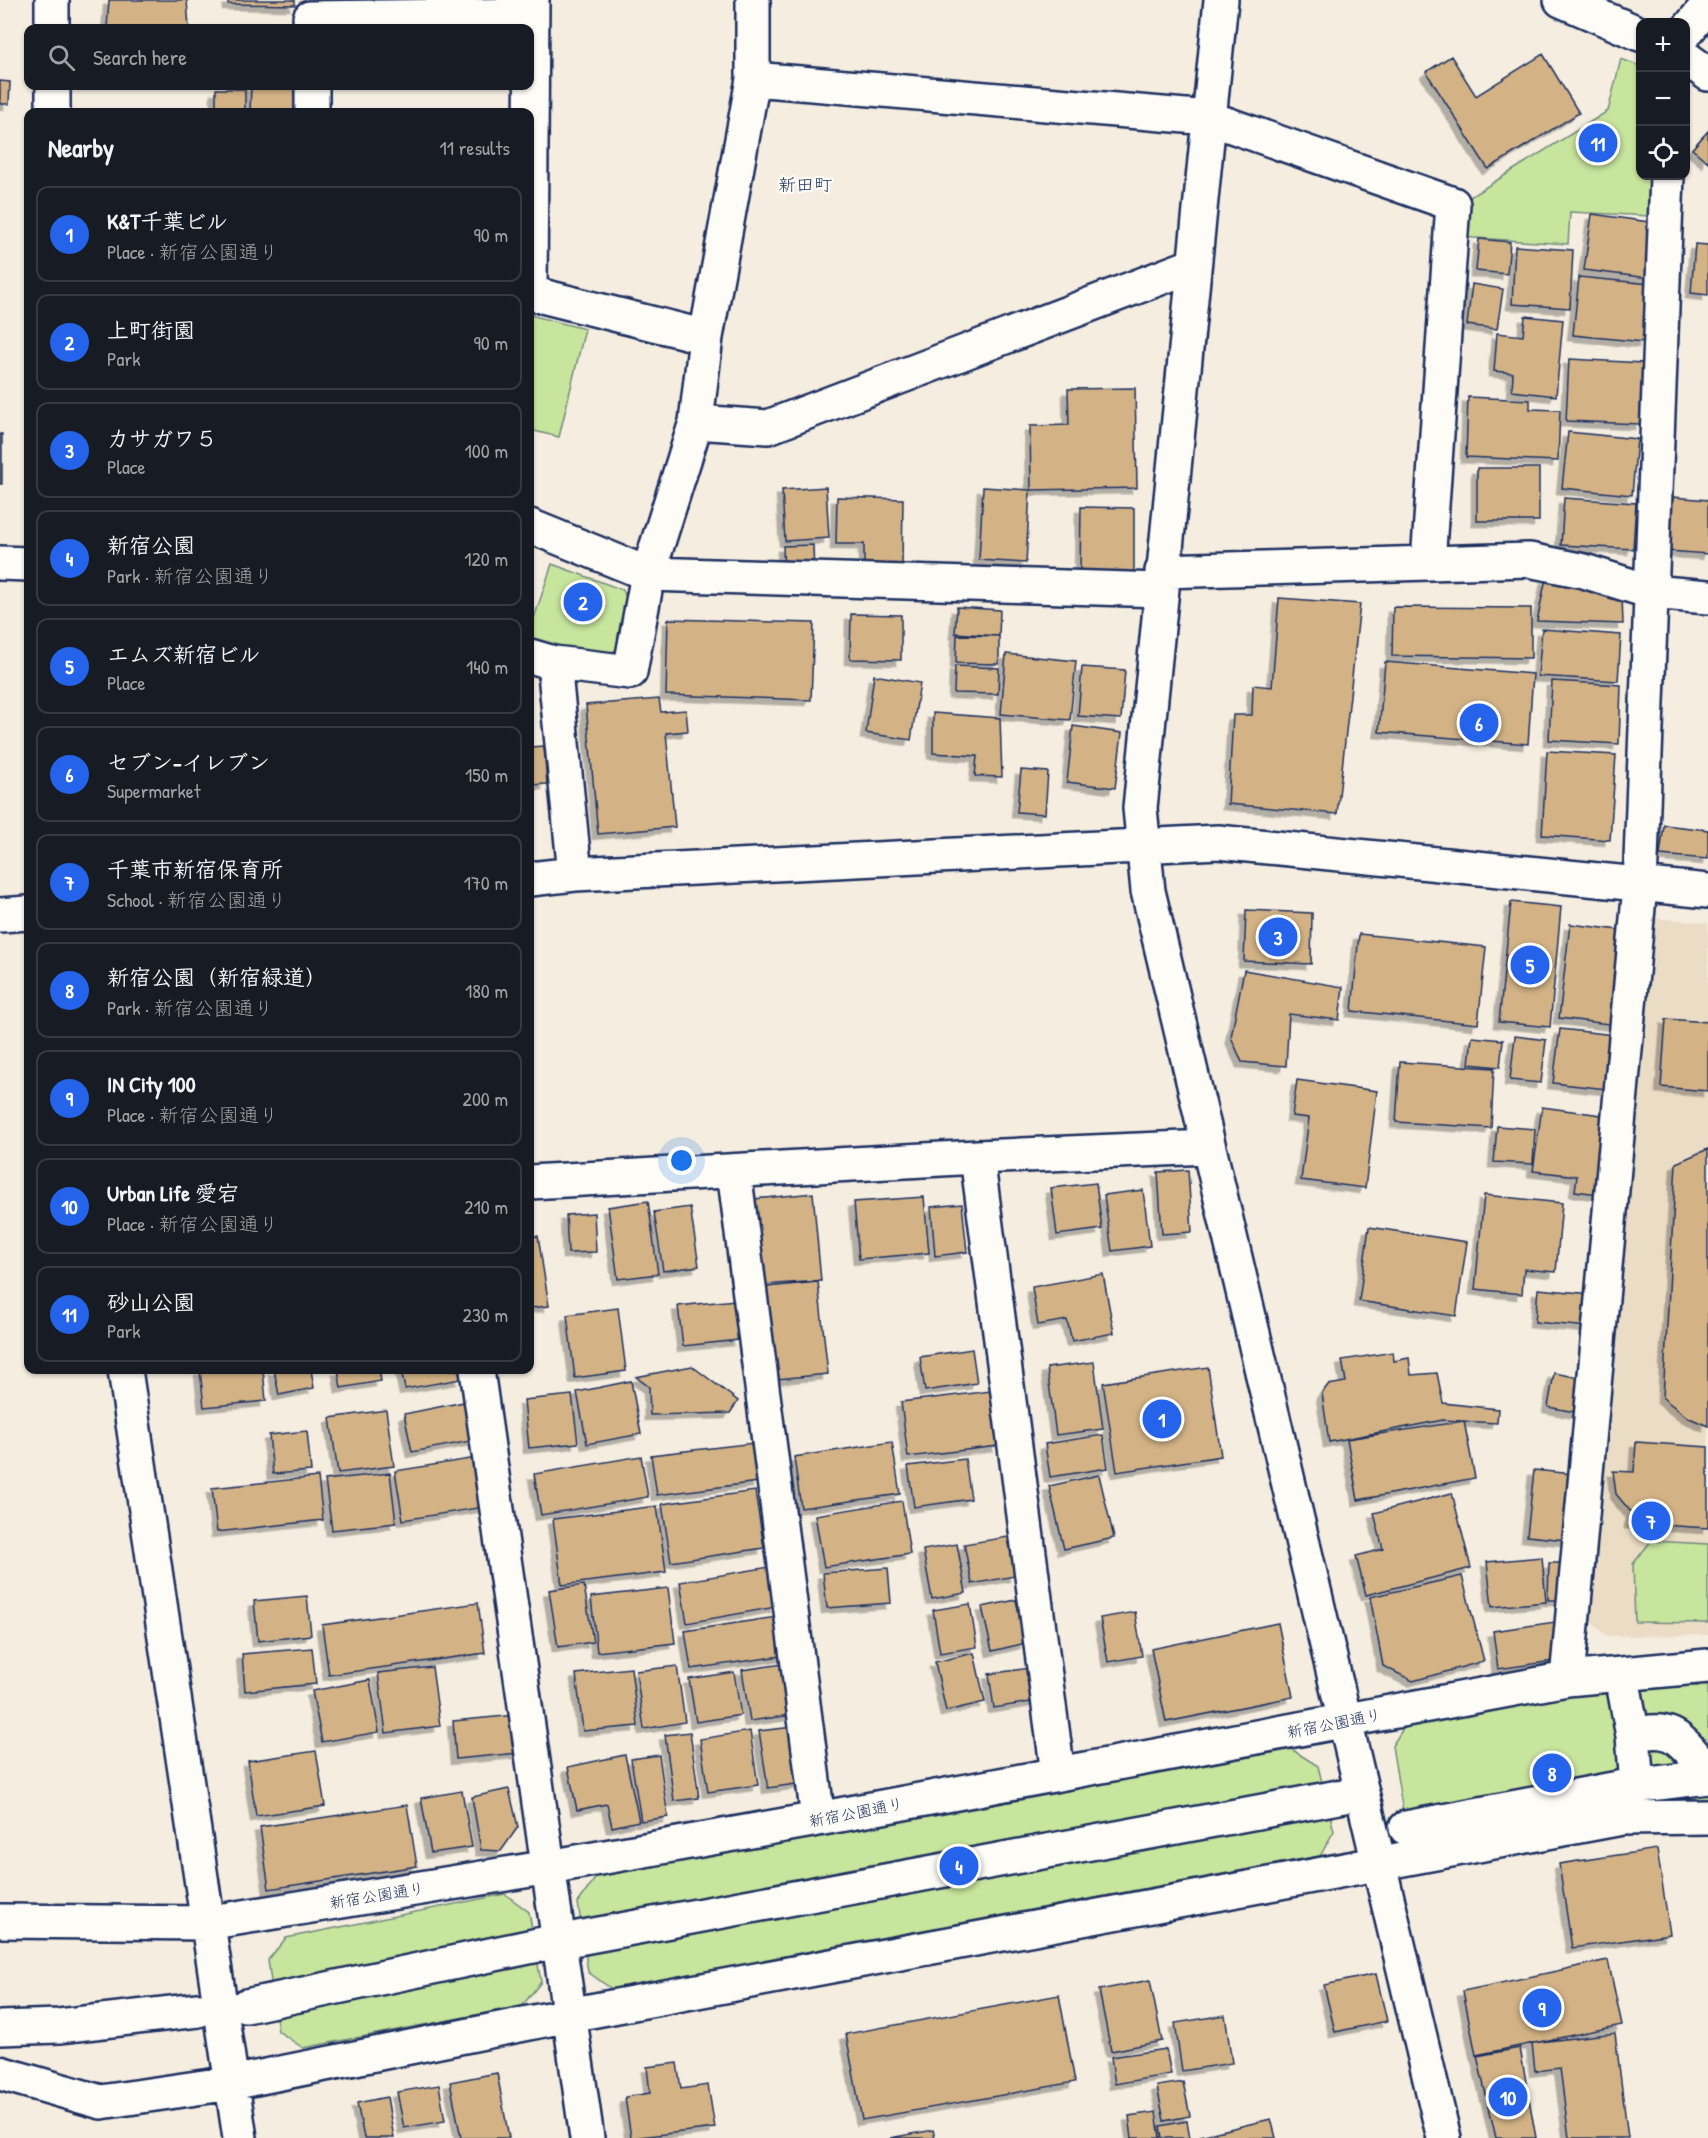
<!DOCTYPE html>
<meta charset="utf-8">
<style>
body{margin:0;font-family:"Patrick Hand","Klee One",sans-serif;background:#20242c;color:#f1f3f6}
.controls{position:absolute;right:18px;top:18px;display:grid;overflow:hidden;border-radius:12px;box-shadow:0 2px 4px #0004}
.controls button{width:54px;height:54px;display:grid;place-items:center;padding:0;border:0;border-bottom:2px solid #363941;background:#171b24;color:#f1f3f6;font:30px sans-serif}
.you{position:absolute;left:682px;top:1161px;width:21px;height:21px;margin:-15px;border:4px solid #fff;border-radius:50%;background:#1a73e8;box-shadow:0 0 0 9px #1a73e833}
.badge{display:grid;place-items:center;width:39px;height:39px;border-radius:50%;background:#2563eb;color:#fff;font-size:20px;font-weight:700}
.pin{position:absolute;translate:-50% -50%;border:3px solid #fff;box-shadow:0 2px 6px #0006}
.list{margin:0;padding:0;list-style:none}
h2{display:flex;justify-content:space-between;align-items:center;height:78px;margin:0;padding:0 24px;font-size:26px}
h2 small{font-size:20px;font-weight:400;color:#9ea1a6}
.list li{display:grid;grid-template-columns:39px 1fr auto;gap:18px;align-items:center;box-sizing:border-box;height:96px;margin:0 12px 12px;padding:0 12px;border:2px solid #363941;border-radius:12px}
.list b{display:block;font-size:22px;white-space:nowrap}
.list p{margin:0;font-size:20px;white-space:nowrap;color:#9ea1a6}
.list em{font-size:20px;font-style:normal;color:#9ea1a6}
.icon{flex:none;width:33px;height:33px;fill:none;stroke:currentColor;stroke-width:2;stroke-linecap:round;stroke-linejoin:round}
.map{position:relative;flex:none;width:1708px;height:2138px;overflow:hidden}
.search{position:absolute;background:#171b24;box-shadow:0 2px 4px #0004;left:24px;top:24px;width:510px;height:66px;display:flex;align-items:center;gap:15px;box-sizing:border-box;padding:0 21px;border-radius:12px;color:#9ea1a6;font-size:22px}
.panel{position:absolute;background:#171b24;box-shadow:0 2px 4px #0004;left:24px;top:108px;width:510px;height:1266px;border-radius:12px}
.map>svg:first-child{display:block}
.built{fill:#ebdcc5}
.green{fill:#c8e59d;stroke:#728a7e;stroke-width:1.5}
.building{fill:#d3b386;stroke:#1b2f5e;stroke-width:1.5;filter:url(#shadow)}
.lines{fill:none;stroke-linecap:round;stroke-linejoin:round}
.minor-casing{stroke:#1b2f5e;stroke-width:38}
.minor{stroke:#fdfcf7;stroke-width:33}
.labels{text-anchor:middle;stroke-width:4.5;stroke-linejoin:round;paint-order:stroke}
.street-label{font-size:16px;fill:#1b2f5e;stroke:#fdfcf7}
.neighbourhood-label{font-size:18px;fill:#1b2f5e;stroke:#fdfcf7}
</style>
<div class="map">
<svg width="1708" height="2138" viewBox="0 0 1708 2138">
<defs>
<filter id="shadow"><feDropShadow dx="-5.5" dy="5.5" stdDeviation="0" flood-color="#0004"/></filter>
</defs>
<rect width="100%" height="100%" fill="#f5ede0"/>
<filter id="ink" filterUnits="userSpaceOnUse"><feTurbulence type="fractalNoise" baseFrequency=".0167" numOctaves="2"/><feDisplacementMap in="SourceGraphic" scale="12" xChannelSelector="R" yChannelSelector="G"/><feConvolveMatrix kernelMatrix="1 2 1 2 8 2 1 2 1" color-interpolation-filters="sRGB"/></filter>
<g filter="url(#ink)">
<path class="built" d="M1644 917 1708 923V1635L1607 1636 1586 1617Z"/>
<path class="green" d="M1621 59 1640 66V176H1653L1651 216 1570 212 1568 244 1460 237 1462 202 1608 111Z
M530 315 585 329 559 437 530 430Z
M552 564 623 590 633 615 624 646 602 657 530 641V630Z
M1651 1541 1708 1544V1623L1635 1622 1633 1564Z
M1708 1686V1800L1615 1801 1405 1824 1392 1746 1404 1727 1612 1687Z
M1291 1749 1318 1766 1334 1831 1320 1856 613 1990 588 1972 578 1903 596 1877Z
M505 1894 529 1912 541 1982 522 2006 303 2048 278 2031 268 1960 286 1938Z"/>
<path class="building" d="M109 0H187L189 28H107Z
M228 0H295V5L228 4Z
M1543 54 1579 113 1488 169 1426 72 1451 56 1476 96Z
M0 81 10 82 9 104H0Z
M251 86 304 88V112H250Z
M216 89H245V112H216Z
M1708 131V162L1692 149Z
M1592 214 1656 223 1649 278 1584 270Z
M1479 239 1510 242 1507 274 1476 271Z
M1695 244 1708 245V295L1691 293Z
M1515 246 1573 250 1570 308 1512 304Z
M1579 277 1650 284 1644 342 1573 335Z
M1472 284 1503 289 1497 329 1467 325Z
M1525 316 1563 320 1556 396 1512 391 1513 373 1494 371 1497 333 1523 336Z
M1569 359 1643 363 1640 424 1566 421Z
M1135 388 1137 488 1031 490 1030 426 1069 425 1068 389Z
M1468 397 1530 400V409L1560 410 1558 461 1466 457Z
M1568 432 1637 439 1632 495 1562 488Z
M0 434H2V484H0Z
M1477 468H1539V521H1477Z
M826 487 829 538 785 541 782 490Z
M983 487 1030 490 1026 563 979 560Z
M837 497 903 499 902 567 864 565V544H836Z
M1673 497 1708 500V554L1668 551Z
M1564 498 1636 503 1633 549 1561 545Z
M1081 507 1134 508V574L1080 573Z
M813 545 814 577 784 578 783 546Z
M1546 578 1622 596 1623 624 1537 621Z
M1279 598 1360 604 1337 814 1228 804 1233 715H1252L1253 685 1272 687Z
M957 607 1000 610 999 636 955 633Z
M1393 607 1531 608V658L1392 656Z
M851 614 901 615V660L850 659Z
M668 619 814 623 811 700 666 695Z
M1542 629 1621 635 1618 681 1538 676Z
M957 635 999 636V664L956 663Z
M1006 654 1076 661 1070 720 1001 714Z
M1385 662 1533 674 1528 744 1379 732Z
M955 666 999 668 998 694 954 693Z
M1082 667 1125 670 1121 719 1078 716Z
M874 675 920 683 911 740 866 733Z
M1552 681 1621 685 1619 744 1549 740Z
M659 699 661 712 686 710 688 731 666 733 675 827 598 834 586 705Z
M933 713 1000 718 1002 777 975 776 977 756 933 753Z
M1073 726 1122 733 1115 788 1067 782Z
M544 746 547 784 530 785V747Z
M1547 751 1616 755 1610 840 1542 835Z
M1021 770 1048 772 1045 814 1017 812Z
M1664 825 1708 830V859L1660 855Z
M1511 902 1561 907 1550 1027 1499 1022Z
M1246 910 1312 913 1311 964 1244 961Z
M1570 924 1628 931 1617 1025 1559 1018Z
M1359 934 1486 947 1478 1024 1352 1011Z
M1244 970 1343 987 1339 1020 1289 1014 1286 1066 1242 1062 1231 1037Z
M1666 1019 1708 1022V1091L1661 1087Z
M1560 1029 1614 1035 1607 1089 1553 1083Z
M1515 1036 1546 1040 1541 1083 1510 1080Z
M1472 1037 1503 1040 1500 1067 1469 1064Z
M1400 1062 1494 1068 1491 1128 1396 1122Z
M1297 1080 1377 1091 1365 1188 1301 1180 1309 1118 1292 1116Z
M1542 1107 1616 1117 1606 1195 1575 1191 1577 1176 1533 1171Z
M1497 1126 1535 1129 1533 1164 1494 1162Z
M1708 1149V1426L1687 1417 1663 1398 1676 1163Z
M1188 1170 1192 1232 1162 1234 1158 1172Z
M1096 1183 1102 1229 1057 1235 1051 1188Z
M1143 1190 1150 1246 1112 1251 1104 1195Z
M813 1193 821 1281 761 1285 754 1199Z
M1484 1195 1562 1203 1556 1272 1524 1269 1522 1294 1475 1289Z
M924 1197 929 1253 859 1259 854 1202Z
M648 1201 658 1274 618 1279 608 1207Z
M962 1204 967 1252 935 1256 931 1207Z
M690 1207 699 1266 663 1271 654 1212Z
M594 1213 596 1252 568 1253 566 1215Z
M1369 1227 1467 1242 1456 1316 1359 1301Z
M538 1236 549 1306 530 1308V1237Z
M1103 1274 1114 1333 1072 1341 1067 1320 1038 1325 1032 1287Z
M818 1282 828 1374 777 1379 767 1287Z
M1538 1289 1592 1294 1589 1327 1535 1322Z
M735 1300 739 1340 683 1346 678 1306Z
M618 1308 626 1371 575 1378 567 1315Z
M972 1349 977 1383 925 1391 920 1357Z
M1393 1352 1394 1361 1409 1358 1411 1375 1437 1373 1443 1403 1498 1409 1497 1423 1443 1420 1329 1442 1322 1393 1328 1385 1346 1382 1342 1360Z
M1094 1362 1103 1429 1056 1435 1047 1368Z
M692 1366 738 1401 730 1413 650 1415 649 1387 636 1377Z
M1208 1367 1221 1456 1117 1472 1103 1383Z
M200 1370H263L266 1401 204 1407Z
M274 1370H311L314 1388 279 1395Z
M338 1370H379L381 1381 341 1388Z
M401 1370H460L461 1379 405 1389Z
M1554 1373 1586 1379 1580 1413 1548 1407Z
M631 1381 641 1434 587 1444 577 1392Z
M991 1391 998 1446 908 1457 901 1402Z
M572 1395 578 1443 529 1448 524 1400Z
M469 1401 476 1440 412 1452 404 1414Z
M386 1410 394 1466 338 1473 330 1418Z
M1464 1421 1475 1478 1358 1500 1347 1439Z
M307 1431 311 1471 273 1474 269 1435Z
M1103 1435 1108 1468 1050 1477 1045 1444Z
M892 1442 900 1494 801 1508 794 1457Z
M1636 1442 1708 1447V1528L1630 1523 1631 1512 1616 1494 1613 1471 1634 1472Z
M754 1443 758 1482 657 1495 651 1455Z
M641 1456 648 1497 541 1515 534 1474Z
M476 1458 484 1507 403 1520 395 1471Z
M965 1459 971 1499 914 1507 908 1466Z
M1534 1470 1583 1475 1576 1541 1527 1536Z
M390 1473 396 1523 332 1530 325 1480Z
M1099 1475 1114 1538 1064 1549 1049 1486Z
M318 1477 323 1520 217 1532 212 1488Z
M755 1491 764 1548 671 1562 662 1504Z
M1452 1493 1471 1568 1366 1595 1356 1556 1383 1549 1374 1513Z
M902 1501 910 1554 824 1567 815 1515Z
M657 1506 666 1572 562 1585 553 1519Z
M1008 1537 1015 1576 972 1584 964 1544Z
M957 1544 966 1593 932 1599 923 1550Z
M1542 1557 1546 1602 1492 1607 1487 1562Z
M1549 1563H1573L1572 1600H1548Z
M769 1567 776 1607 687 1623 680 1582Z
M888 1568 891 1603 827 1608 823 1573Z
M1462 1576 1484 1661 1413 1681 1383 1666 1370 1597Z
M584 1585 593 1642 558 1647 549 1590Z
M668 1588 675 1643 597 1652 591 1597Z
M307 1596 311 1635 258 1641 254 1601Z
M1016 1600 1026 1643 992 1651 982 1607Z
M478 1603 485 1653 329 1675 322 1625Z
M970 1604 977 1647 940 1653 933 1610Z
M1135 1612 1142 1656 1108 1662 1100 1618Z
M783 1616 788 1655 691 1669 685 1631Z
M1562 1621 1567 1659 1498 1669 1493 1631Z
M1278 1623 1293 1697 1166 1722 1151 1649Z
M312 1648 316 1684 245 1691 242 1654Z
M974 1653 985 1702 946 1711 935 1662Z
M790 1663 798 1714 750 1721 742 1670Z
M677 1666 685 1722 644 1729 636 1671Z
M432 1667 440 1726 386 1733 378 1673Z
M1037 1667 1043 1700 994 1708 989 1674Z
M631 1668 638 1726 583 1731 576 1674Z
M734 1672 741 1715 696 1722 689 1679Z
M370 1680 379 1732 322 1742 312 1691Z
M516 1715 519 1753 456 1759 453 1721Z
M802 1726 810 1782 768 1788 759 1731Z
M750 1731 758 1785 708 1792 700 1739Z
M690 1732 699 1798 674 1801 665 1735Z
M316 1751 325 1806 256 1816 248 1761Z
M625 1755 639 1821 612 1827 607 1804 577 1810 568 1767Z
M659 1755 668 1817 641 1821 631 1759Z
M509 1789 518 1827 501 1851 481 1850 472 1797Z
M462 1791 472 1847 431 1853 421 1798Z
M407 1805 417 1866 269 1889 260 1827Z
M1657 1849 1670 1934 1572 1948 1559 1864Z
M1608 1960 1622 2025 1476 2055 1463 1991Z
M1376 1974 1387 2021 1335 2032 1324 1985Z
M1150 1980 1162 2041 1111 2051 1099 1990Z
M1059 1995 1075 2082 862 2120 846 2034Z
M1225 2015 1232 2063 1182 2071 1175 2023Z
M1615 2033 1628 2138H1569L1560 2068 1535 2071 1532 2043Z
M1520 2048 1536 2138H1496L1477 2056Z
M1166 2049 1171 2074 1115 2084 1111 2057Z
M677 2063 681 2089 708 2085 715 2128 631 2138 625 2097 650 2093 647 2067Z
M497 2073 509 2138H461L450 2082Z
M1183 2082 1190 2116 1164 2121 1157 2086Z
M439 2085 445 2121 404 2128 397 2092Z
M387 2097 394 2138H364L357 2103Z
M1156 2112 1160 2138H1132L1129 2116Z
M1271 2119 1276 2138H1201L1200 2136Z
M1187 2121 1190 2138H1162L1160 2126Z
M933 2130 935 2138H890Z"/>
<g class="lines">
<g class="minor-casing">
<path id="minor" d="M52 0V28
M1221 0 1140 808 1148 891 1444 2138
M1561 0 1640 34
M310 18 532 15
M1686 32 1708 5
M1686 58 1708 74
M753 79 1209 118 1453 204 1428 563
M53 86V112
M312 86V112
M530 293 532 0
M530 293 706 337
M696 422 768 427 1194 265
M530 526 648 574 1161 590
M0 563 28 564
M1162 571 1529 560 1584 571 1651 592 1708 597
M530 656 554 663 630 672 648 574 696 422 706 337 753 79V0
M554 663 575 874
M530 879 575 874 1218 842 1708 891
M0 915 28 913
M977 1157 1058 1774
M734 1171 818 1819
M530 1182 977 1157 1208 1147
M125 1370 240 2138
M477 1370 587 2138
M1567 1679 1640 886 1667 176
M1625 1693 1633 1736
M1637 1785 1633 1736C1675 1722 1682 1743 1708 1771
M1406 1828 1624 1787 1708 1777
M0 1921 207 1923 549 1867 818 1819 1567 1679 1708 1666
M578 1938 1344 1796
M246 2006 543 1944
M0 2028 59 2026 198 2010
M0 2073 101 2102 231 2083 569 2015 1622 1818 1708 1817"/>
</g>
<use href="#minor" class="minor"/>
</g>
</g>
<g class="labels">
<g class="street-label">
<text transform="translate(1334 1723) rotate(-11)" y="6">新宿公園通り</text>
<text transform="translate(856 1812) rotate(-11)" y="6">新宿公園通り</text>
<text transform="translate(377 1895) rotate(-9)" y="6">新宿公園通り</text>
</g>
<g class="neighbourhood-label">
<text x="805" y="191">新田町</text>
</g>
</g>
</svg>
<div class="controls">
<button>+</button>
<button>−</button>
<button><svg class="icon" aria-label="locate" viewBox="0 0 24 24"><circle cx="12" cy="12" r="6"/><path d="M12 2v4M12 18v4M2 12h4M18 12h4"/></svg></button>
</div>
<div class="you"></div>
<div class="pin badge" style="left:1162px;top:1419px">1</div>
<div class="pin badge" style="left:583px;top:602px">2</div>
<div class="pin badge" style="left:1278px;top:937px">3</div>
<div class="pin badge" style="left:959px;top:1866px">4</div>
<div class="pin badge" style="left:1530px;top:965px">5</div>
<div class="pin badge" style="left:1479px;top:723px">6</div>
<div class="pin badge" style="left:1651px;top:1521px">7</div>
<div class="pin badge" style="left:1552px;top:1773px">8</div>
<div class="pin badge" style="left:1542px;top:2008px">9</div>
<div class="pin badge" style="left:1508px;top:2097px">10</div>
<div class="pin badge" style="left:1598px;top:143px">11</div>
<div class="search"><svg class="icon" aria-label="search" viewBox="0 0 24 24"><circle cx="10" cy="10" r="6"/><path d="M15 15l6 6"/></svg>Search here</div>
<section class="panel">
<h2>Nearby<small>11 results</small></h2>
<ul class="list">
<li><span class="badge">1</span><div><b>K&amp;T千葉ビル</b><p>Place · 新宿公園通り</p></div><em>90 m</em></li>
<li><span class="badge">2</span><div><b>上町街園</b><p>Park</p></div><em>90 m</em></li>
<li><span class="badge">3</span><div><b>カサガワ５</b><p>Place</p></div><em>100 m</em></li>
<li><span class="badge">4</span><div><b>新宿公園</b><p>Park · 新宿公園通り</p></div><em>120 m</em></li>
<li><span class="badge">5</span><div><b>エムズ新宿ビル</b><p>Place</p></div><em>140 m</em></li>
<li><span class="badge">6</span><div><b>セブン-イレブン</b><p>Supermarket</p></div><em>150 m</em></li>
<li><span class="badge">7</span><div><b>千葉市新宿保育所</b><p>School · 新宿公園通り</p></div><em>170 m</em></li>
<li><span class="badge">8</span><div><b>新宿公園（新宿緑道）</b><p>Park · 新宿公園通り</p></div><em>180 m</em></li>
<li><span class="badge">9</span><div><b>IN City 100</b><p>Place · 新宿公園通り</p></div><em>200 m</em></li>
<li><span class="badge">10</span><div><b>Urban Life 愛宕</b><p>Place · 新宿公園通り</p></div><em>210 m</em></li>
<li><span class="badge">11</span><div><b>砂山公園</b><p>Park</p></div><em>230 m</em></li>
</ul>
</section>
</div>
